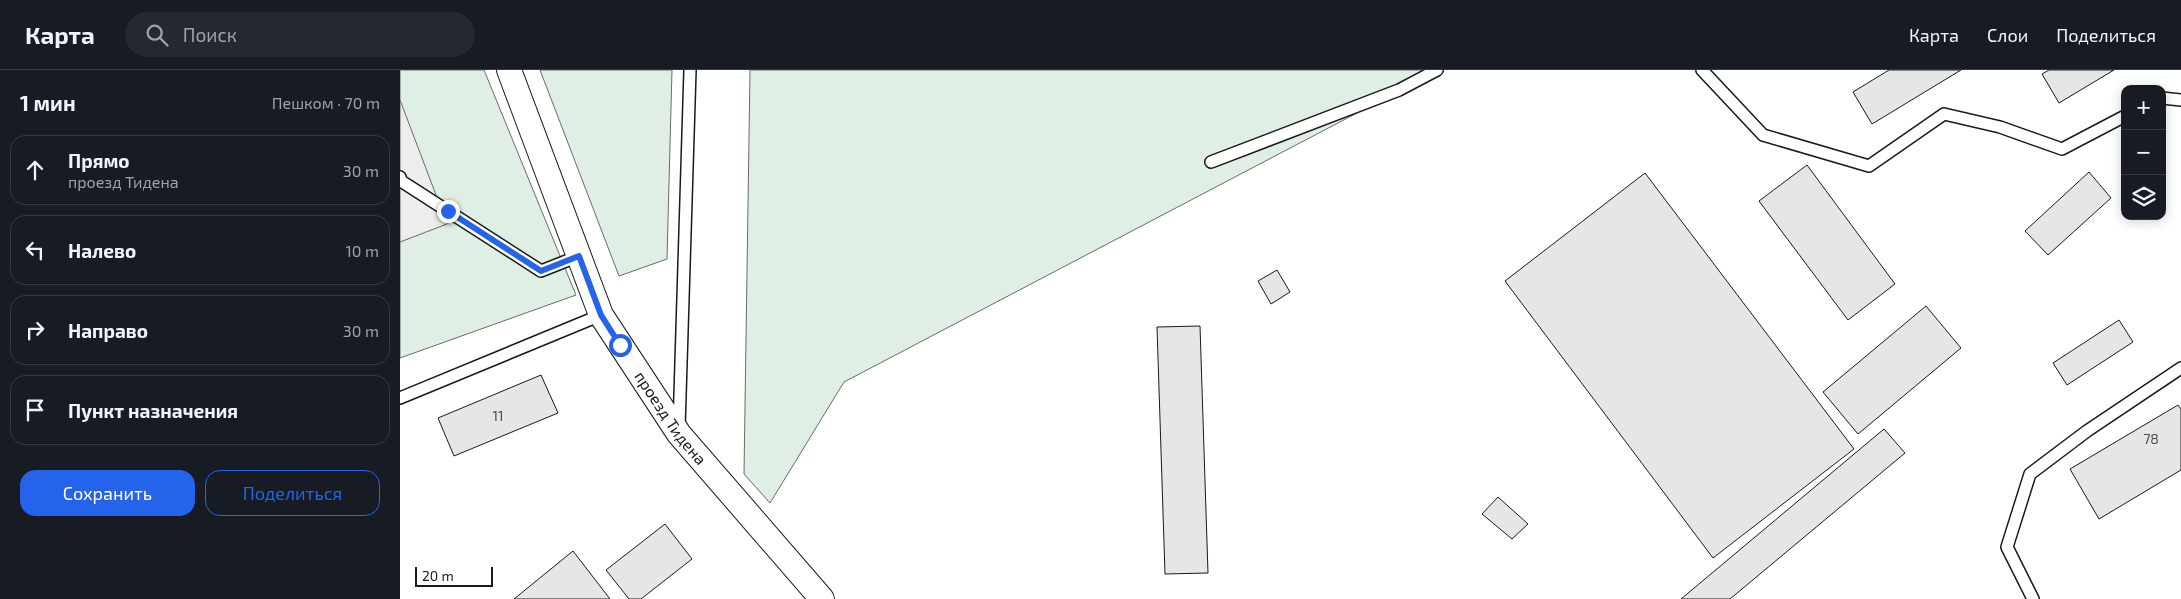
<!DOCTYPE html>
<html lang="ru">
<meta charset="utf-8">
<style>
body{margin:0;font-family:"Exo 2",sans-serif;background:#242831;color:#f1f3f6}
.controls{position:absolute;right:15px;top:15px;display:grid;overflow:hidden;border-radius:10px;box-shadow:0 2px 12px #0003}
.controls button{width:45px;height:45px;display:grid;place-items:center;padding:0;border:0;border-bottom:1px solid #363941;background:#171b24;color:#f1f3f6;font:25px sans-serif}
.scale{position:absolute;left:15px;bottom:12px;width:78px;box-sizing:border-box;padding-left:5px;border:2px solid #1a1a1a;border-top:0;font-size:14px;line-height:18px;white-space:nowrap;color:#1a1a1a;-webkit-text-stroke:4px #fff;paint-order:stroke}
.stop{position:absolute;width:15px;height:15px;margin:-11px;border:4px solid #2563eb;border-radius:50%;background:#fff}
.stop.end{background:#2563eb;border-color:#fff;box-shadow:0 1px 5px #0008}
.list{margin:0;padding:0;list-style:none}
h2{display:flex;justify-content:space-between;align-items:center;height:65px;margin:0;padding:0 20px;font-size:21px}
h2 small{font-size:16px;font-weight:400;color:#9ea1a6}
.list li{display:grid;grid-template-columns:32px 1fr auto;gap:15px;align-items:center;box-sizing:border-box;height:70px;margin:0 10px 10px;padding:0 10px;border:1px solid #363941;border-radius:15px}
.list b{display:block;font-size:19px;white-space:nowrap}
.list p{margin:0;font-size:16px;white-space:nowrap;color:#9ea1a6}
.list em{font-size:16px;font-style:normal;color:#9ea1a6}
.actions{display:flex;gap:10px;padding:15px 20px}
.actions a{flex:1;padding:11px 0;border:1px solid #2563eb;border-radius:15px;text-align:center;font-size:18px;color:#2563eb}
.actions .main{background:#2563eb;color:#fff}
.icon{flex:none;width:28px;height:28px;fill:none;stroke:currentColor;stroke-width:2;stroke-linecap:round;stroke-linejoin:round}
.map{position:relative;flex:none;width:1781px;height:529px;overflow:hidden}
header{display:flex;align-items:center;gap:30px;box-sizing:border-box;height:70px;padding:0 25px;background:#171b24;border-bottom:1px solid #363941}
header strong{font-size:24px}
nav{display:flex;gap:28px;margin-inline-start:auto;font-size:18px}
.search{width:350px;height:45px;background:#242831;display:flex;align-items:center;gap:12px;box-sizing:border-box;padding:0 18px;border-radius:28px;color:#9ea1a6;font-size:19px}
main{display:flex}
aside{flex:1;background:#171b24}
.map>svg:first-child{display:block}
.green{fill:#e0efe3;stroke:#6a6a6a}
.parking{fill:#ededed;stroke:#6a6a6a}
.building{fill:#e6e6e6;stroke:#1a1a1a}
.lines{fill:none;stroke-linecap:round;stroke-linejoin:round}
.service-casing{stroke:#1a1a1a;stroke-width:14}
.minor-casing{stroke:#1a1a1a;stroke-width:26}
.service{stroke:#fff;stroke-width:11}
.minor{stroke:#fff;stroke-width:24}
.route{stroke:#2563eb;stroke-width:6}
.labels{text-anchor:middle;stroke-width:4;stroke-linejoin:round;paint-order:stroke}
.number-label{font-size:14px;fill:#4d4d4d}
.street-label{font-size:16px;fill:#1a1a1a;stroke:#fff}
</style>
<header>
<strong>Карта</strong>
<div class="search"><svg class="icon" aria-label="search" viewBox="0 0 24 24"><circle cx="10" cy="10" r="6"/><path d="M15 15l6 6"/></svg>Поиск</div>
<nav><a>Карта</a><a>Слои</a><a>Поделиться</a></nav>
</header>
<main>
<aside>
<h2>1 мин<small>Пешком · 70 m</small></h2>
<ul class="list">
<li><svg class="icon" aria-label="ahead" viewBox="0 0 24 24"><path d="M12 20V5M6 11l6-6 6 6"/></svg><div><b>Прямо</b><p>проезд Тидена</p></div><em>30 m</em></li>
<li><svg class="icon" aria-label="left" viewBox="0 0 24 24"><path d="M17 20v-9H6M10 6l-5 5 5 5"/></svg><div><b>Налево</b></div><em>10 m</em></li>
<li><svg class="icon" aria-label="right" viewBox="0 0 24 24"><path d="M7 20v-9h11M14 6l5 5-5 5"/></svg><div><b>Направо</b></div><em>30 m</em></li>
<li><svg class="icon" aria-label="arrive" viewBox="0 0 24 24"><path d="M6 21V4h12l-3 4 3 4H6"/></svg><div><b>Пункт назначения</b></div></li>
</ul>
<div class="actions"><a class="main">Сохранить</a><a>Поделиться</a></div>
</aside>
<div class="map">
<svg width="1781" height="529" viewBox="0 0 1781 529">
<rect width="100%" height="100%" fill="#fff"/>
<path class="green" d="M0 0H84L176 225 0 288Z
M140 0H272L267 189 219 206Z
M350 0H1039L444 312 370 433 344 404Z"/>
<path class="parking" d="M0 30 47 154 0 172Z"/>
<path class="building" d="M1489 0H1561L1472 54 1453 22Z
M1649 0H1714L1659 33 1642 4Z
M1407 95 1495 214 1448 250 1359 131Z
M1689 102 1711 128 1648 185 1625 161Z
M1245 103 1454 379 1313 488 1105 211Z
M877 200 890 222 871 234 858 211Z
M1526 236 1561 278 1458 364 1423 322Z
M1719 250 1733 272 1667 315 1653 293Z
M800 256 808 503 765 504 757 257Z
M141 305 158 343 54 386 38 348Z
M1778 335 1781 339V400L1699 449 1670 399Z
M1484 359 1505 383 1330 529H1281Z
M1098 427 1128 454 1112 469 1082 444Z
M265 454 292 489 241 529H229L206 500Z
M173 481 210 529H114Z"/>
<g class="lines">
<g class="service-casing">
<path id="service" d="M1302 0 1363 65 1469 96 1544 44 1600 57 1662 79 1725 46
M1762 28 1781 30
M811 92 999 20 1037 0
M0 107 1 111 141 201 179 186
M0 328 201 245
M279 358 290 0
M1633 529 1607 477 1630 404 1687 361 1781 298"/>
</g>
<g class="minor-casing">
<g id="minor">
<path id="s1" d="M109 0 201 245 279 364 422 529"/>
</g>
</g>
<use href="#service" class="service"/>
<use href="#minor" class="minor"/>
</g>
<g class="lines">
<path class="route" d="M48 141 141 201 179 186 201 245 220 275"/>
</g>
<g class="labels">
<g class="number-label">
<text x="98" y="351">11</text>
<text x="1751" y="374">78</text>
</g>
<g class="street-label">
<text dy="6" stroke="none"><textPath href="#s1" startOffset="386">проезд Тидена</textPath></text>
</g>
</g>
</svg>
<div class="controls">
<button>+</button>
<button>−</button>
<button><svg class="icon" aria-label="layers" viewBox="0 0 24 24"><path d="M12 4l9 5-9 5-9-5zM3 14l9 5 9-5"/></svg></button>
</div>
<div class="scale">20 m</div>
<div class="stop" style="left:220px;top:275px"></div>
<div class="stop end" style="left:48px;top:141px"></div>
</div>
</main>
